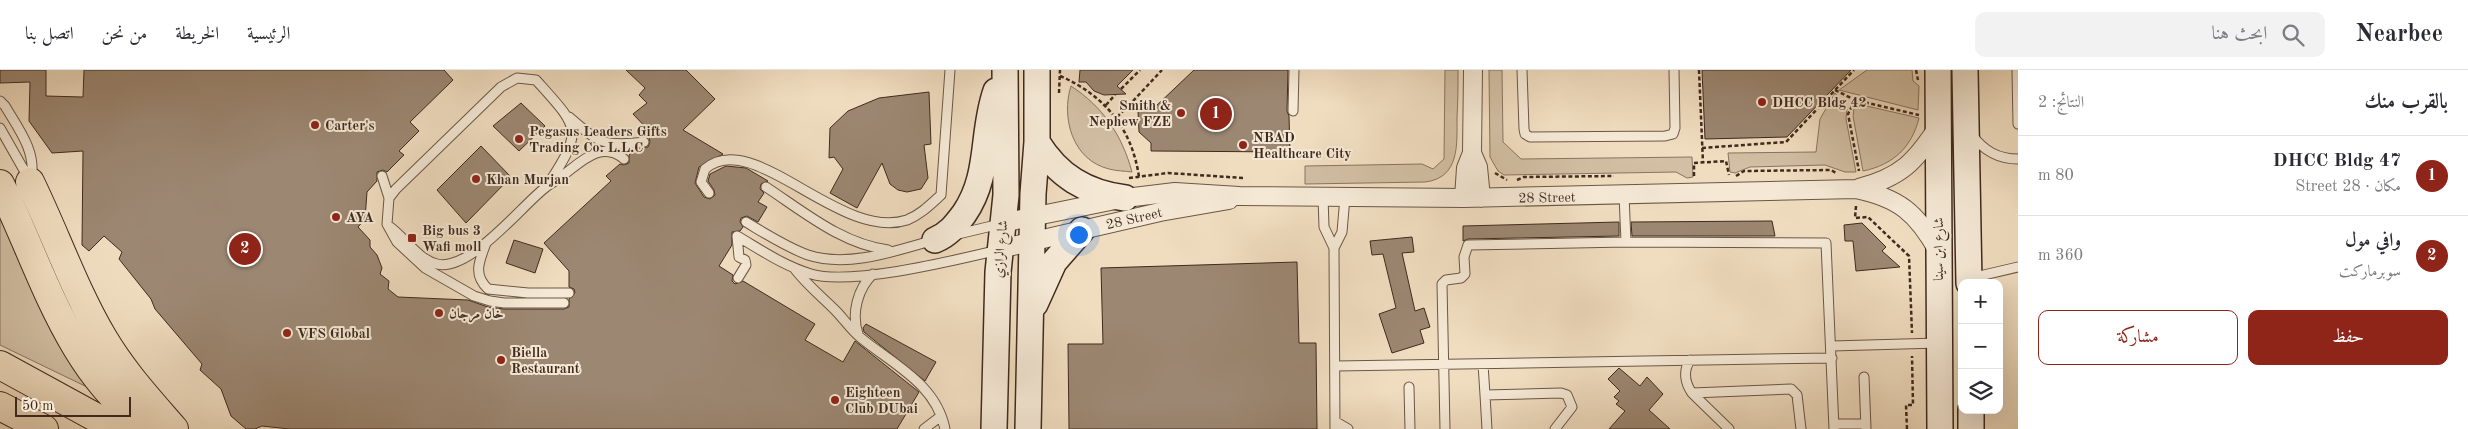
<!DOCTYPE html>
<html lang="ar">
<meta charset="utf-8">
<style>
body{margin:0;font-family:"Old Standard TT",Amiri,serif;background:#f2f2f3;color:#2b2b33;direction:rtl}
.controls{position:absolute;right:15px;bottom:15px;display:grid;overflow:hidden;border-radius:10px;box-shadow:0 5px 20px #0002}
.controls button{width:45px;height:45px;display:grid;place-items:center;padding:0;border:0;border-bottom:1px solid #e1e1e2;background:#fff;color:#2b2b33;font:25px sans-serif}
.scale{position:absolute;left:15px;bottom:12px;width:116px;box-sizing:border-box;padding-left:5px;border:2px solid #402a1e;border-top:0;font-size:14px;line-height:18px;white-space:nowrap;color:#402a1e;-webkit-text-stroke:4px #f5e9d6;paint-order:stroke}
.you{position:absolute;left:1078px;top:164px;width:18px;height:18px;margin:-12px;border:4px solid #fff;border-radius:50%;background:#1a73e8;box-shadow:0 0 0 8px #1a73e833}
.badge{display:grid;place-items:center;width:32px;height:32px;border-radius:50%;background:#8f2418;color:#fff;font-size:16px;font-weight:700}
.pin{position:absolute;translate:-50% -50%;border:2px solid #fff;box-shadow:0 1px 5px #0006}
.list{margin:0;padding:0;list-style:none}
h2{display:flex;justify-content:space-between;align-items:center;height:65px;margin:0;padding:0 20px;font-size:21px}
h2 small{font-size:16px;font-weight:400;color:#7c7c81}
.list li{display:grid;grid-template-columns:32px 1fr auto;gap:15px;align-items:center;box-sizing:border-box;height:80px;padding:0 20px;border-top:1px solid #e1e1e2}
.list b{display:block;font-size:19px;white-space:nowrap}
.list p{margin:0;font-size:16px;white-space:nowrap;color:#7c7c81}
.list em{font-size:16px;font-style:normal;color:#7c7c81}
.actions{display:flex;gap:10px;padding:15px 20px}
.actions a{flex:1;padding:11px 0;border:1px solid #8f2418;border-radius:10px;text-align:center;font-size:18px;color:#8f2418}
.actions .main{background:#8f2418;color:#fff}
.icon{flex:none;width:28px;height:28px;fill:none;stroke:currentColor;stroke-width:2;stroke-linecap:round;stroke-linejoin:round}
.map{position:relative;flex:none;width:2018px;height:359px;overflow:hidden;direction:ltr}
header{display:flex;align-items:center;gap:30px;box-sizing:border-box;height:70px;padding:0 25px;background:#fff;border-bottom:1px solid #e1e1e2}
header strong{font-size:24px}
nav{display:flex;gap:28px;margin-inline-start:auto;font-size:18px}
.search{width:350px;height:45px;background:#f2f2f3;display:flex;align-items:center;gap:12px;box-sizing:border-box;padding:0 18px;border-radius:10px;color:#7c7c81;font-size:19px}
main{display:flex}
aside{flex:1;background:#fff}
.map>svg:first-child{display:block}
.green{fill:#d2bfa4;stroke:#897461}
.building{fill:#9c8772;stroke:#402a1e}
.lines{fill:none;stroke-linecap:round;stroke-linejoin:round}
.lane-casing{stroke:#6c5746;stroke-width:11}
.street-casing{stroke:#6c5746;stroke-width:20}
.secondary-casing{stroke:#402a1e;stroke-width:28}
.highway-casing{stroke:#402a1e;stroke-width:30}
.path{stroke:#402a1e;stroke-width:2.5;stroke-dasharray:4 2.5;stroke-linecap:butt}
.lane{stroke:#f5e9d6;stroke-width:9}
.street{stroke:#f5e9d6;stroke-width:18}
.secondary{stroke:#f5e9d6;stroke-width:25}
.highway{stroke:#f0ddc0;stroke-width:28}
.poi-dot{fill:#8f2418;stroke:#f5e9d6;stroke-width:2}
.labels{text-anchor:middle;stroke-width:4;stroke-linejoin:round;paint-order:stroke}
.poi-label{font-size:14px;font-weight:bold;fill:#402a1e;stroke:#f5e9d6;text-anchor:start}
.street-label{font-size:14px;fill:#402a1e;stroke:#f5e9d6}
</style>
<header>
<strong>Nearbee</strong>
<div class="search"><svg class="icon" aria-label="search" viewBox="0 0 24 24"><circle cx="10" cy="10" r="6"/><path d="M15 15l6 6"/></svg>ابحث هنا</div>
<nav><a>الرئيسية</a><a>الخريطة</a><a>من نحن</a><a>اتصل بنا</a></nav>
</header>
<main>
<aside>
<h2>بالقرب منك<small>النتائج: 2</small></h2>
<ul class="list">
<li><span class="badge">1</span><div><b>DHCC Bldg 47</b><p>مكان · 28 Street</p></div><em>80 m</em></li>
<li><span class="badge">2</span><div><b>وافي مول</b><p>سوبرماركت</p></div><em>360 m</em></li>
</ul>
<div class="actions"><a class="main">حفظ</a><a>مشاركة</a></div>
</aside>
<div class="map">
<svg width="2018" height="359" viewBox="0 0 2018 359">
<rect width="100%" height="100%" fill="#f0ddc0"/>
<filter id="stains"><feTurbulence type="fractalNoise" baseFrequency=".004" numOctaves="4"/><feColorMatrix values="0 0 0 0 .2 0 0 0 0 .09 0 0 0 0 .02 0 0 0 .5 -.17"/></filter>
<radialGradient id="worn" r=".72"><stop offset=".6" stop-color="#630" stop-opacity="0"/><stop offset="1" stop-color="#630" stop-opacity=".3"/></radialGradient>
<path class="green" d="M1445 0H1458C1458 16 1458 31 1457 47 1457 74 1460 108 1425 112L1305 114V96L1422 94 1433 99 1444 89Z
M1489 0H1502L1503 72 1521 89 1692 87 1693 107 1687 108 1676 102 1504 105 1498 101 1490 87Z
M1867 0H1912L1913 11 1919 16 1918 40 1839 20Z
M1071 16C1103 37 1122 65 1132 102 1125 101 1116 101 1109 99 1072 90 1061 47 1071 16Z
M1835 23 1847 39 1846 49 1856 102H1845L1825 95 1750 97 1735 103 1730 102 1728 83 1816 82 1820 49Z
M1858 34 1919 48C1912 77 1893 95 1863 101L1853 46 1854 38Z
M0 132 87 317 0 275Z"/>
<path class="building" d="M0 0H46V26L83 27 84 0H444L453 10 410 52 419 61 399 81 404 85 387 102 383 100 377 102V111L367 122 365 149 358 157 370 170V177L377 185 382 198 380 204 389 211 388 219 398 227 468 230 488 237 504 239H564L569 237V229L575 223 574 219 569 217V201L544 173 611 111 606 106 620 94 624 95 629 93V85L636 79 648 77 650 72 649 68 653 65 633 44 647 33 639 25 645 18 626 0H686L715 29 683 60 723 84 699 97 695 113 704 127 710 129 715 125 714 120 708 111 710 104 726 96 746 98 768 111 761 114 760 119 764 123 758 132 767 137 758 152 747 146 741 148 740 152 743 157 740 161 732 162V175L719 196 733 205 732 211 735 214 743 211 815 254 805 270 843 292 855 271 919 322 897 359H289L262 356 255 359H246L231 346 221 319 200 300 202 294 155 239 151 229 119 189 122 182 104 166 89 181 82 175 83 81 52 83 29 51 30 12 0 13Z
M1080 0H1133L1117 16 1126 24 1104 25 1094 21 1086 12H1079Z
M1194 0H1288L1287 41 1289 46 1290 82 1151 81V73L1139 62 1138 41 1155 37Z
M1702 0H1851L1787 67 1705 69Z
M929 22 931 74 924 75 928 108 921 119 907 122 898 120 890 114 882 93 857 138 830 123 843 99 834 87 829 88 830 58 848 41 879 28Z
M521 33 545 56 519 81 493 56Z
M481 76 511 107 466 153 437 120Z
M1772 151 1775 166H1632L1631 152Z
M1619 152V166L1468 169 1463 171V156Z
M1862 153 1886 177 1882 181 1900 197 1856 201 1853 171H1845L1844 155Z
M1412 167 1414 182 1402 183 1415 241 1424 238 1430 257 1420 260 1424 273 1392 283 1379 244 1396 238 1383 184 1372 185 1370 171Z
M514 170 543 179 535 203 506 193Z
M1297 192 1299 273H1316L1317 359H1069L1068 274H1103L1101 198Z
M866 254 936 292 925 311 864 262 863 258Z
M1619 298 1640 316 1647 307 1663 324 1649 340 1670 359H1609L1625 341 1616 334 1619 331 1614 327 1620 321 1608 309Z"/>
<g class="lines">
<g class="lane-casing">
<path id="lane" d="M1522 0 1524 59 1525 64 1530 67 1665 66 1673 64 1675 58 1674 0
M2017 0 2018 54
M0 31 5 36C18 58 37 82 31 109
M1293 41 1294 0
M569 47C599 73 604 77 644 72
M0 58 29 109
M1972 65C1984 81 1998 89 2018 89
M382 106 389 128
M547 116C584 59 580 59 536 10L517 8 501 17 396 119 389 128 387 154 397 172 425 198 474 226 490 231 504 233H564
M766 117C804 142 842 174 888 180
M709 123 701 112 705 99C753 57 840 172 907 150 920 145 930 135 941 125L950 0
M1624 125 1626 172
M1323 127 1324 157 1334 178 1335 359
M746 152C766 164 786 177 808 185 848 198 895 181 934 170
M390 157C405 168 419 190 437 194 470 202 521 136 546 117 551 113 557 110 562 106 580 93 602 69 624 89
M954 165 1000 154
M737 166C761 180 784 196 811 204 851 216 956 190 999 180
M737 166 739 187 745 190 746 195 738 208
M486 173C480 190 472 204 488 219L528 223H569
M1334 178 1342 162 1345 127
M794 198C806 214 821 226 835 240 844 249 851 260 861 268 894 295 936 314 945 359
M1971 208 2018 197
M858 264C851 243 858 218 873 204
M1832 276 1939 273
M1690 290C1683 301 1685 313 1692 323
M1483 294 1485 325
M1336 296 1832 288
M1864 307 1866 359
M1409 317 1410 359
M1336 352 1348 359
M1834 354H1866
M924 359 941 346
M1445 359 1442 214 1446 210 1461 208 1465 204 1464 187 1468 175 1626 172 1826 173 1834 359
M1487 359 1485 325 1561 323 1567 325 1572 337 1555 359
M1729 359 1692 323 1791 319 1797 325 1801 359"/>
</g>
<g class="street-casing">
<path id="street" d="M1473 0 1472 83 1478 97 1481 128
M1859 118C1901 107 1915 92 1938 57
M1464 128 1466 98 1472 83
M1002 153 1125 128 1175 122 1239 126 1464 128 1856 119C1899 128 1917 143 1938 181
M1000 179 1160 142 1229 130"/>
</g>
<g class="secondary-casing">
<path id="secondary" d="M1938 0 1940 359
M1965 0 1969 213
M1037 72C1058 106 1086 123 1125 128
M935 170C949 164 955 156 964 144 991 105 981 63 996 21
M1035 234 1054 192 1082 160
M1971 340V359
M994 359 998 202 1006 125 1005 0
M1028 359 1033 124 1037 72V0"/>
</g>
<g class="highway-casing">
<path id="highway" d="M30 112C55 163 74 219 103 268 123 302 149 330 174 359
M0 114C42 199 68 303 151 359
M0 295 117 359
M0 336 44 359"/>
</g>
<path class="path" d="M1699 0 1703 93
M1916 0 1918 10
M1060 6C1104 25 1132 58 1139 107
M1121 19 1140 0
M1835 20 1855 30 1919 45
M1059 23 1060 0
M1855 30 1848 44 1859 101
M1133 31 1162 0
M1106 35 1115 25
M1117 47 1128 36
M1702 78 1786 72 1854 0
M1495 103 1507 110
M1694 106V93L1726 91 1729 105
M1736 106 1744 101 1831 100 1836 103
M1129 108 1168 103 1243 108
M1517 110 1524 107 1614 106
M1856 136 1855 148 1868 147 1909 186 1912 263
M1907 359 1906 335H1913L1912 286"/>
<use href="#lane" class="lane"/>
<use href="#street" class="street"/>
<use href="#secondary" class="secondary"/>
<use href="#highway" class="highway"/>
</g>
<g class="poi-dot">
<circle cx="1762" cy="32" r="5"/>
<circle cx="1181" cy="43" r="5"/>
<circle cx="315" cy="55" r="5"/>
<circle cx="519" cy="69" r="5"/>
<circle cx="1243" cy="75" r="5"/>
<circle cx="476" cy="109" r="5"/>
<circle cx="336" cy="147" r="5"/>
<rect x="407" y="163" width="10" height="10" rx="2.5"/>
<circle cx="439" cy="243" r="5"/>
<circle cx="287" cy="263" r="5"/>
<circle cx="501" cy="290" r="5"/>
<circle cx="835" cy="330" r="5"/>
</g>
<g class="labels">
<g class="poi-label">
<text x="1772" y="37">DHCC Bldg 42</text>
<text x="1171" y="40" text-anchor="end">Smith &amp;<tspan x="1171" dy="16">Nephew FZE</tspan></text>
<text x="325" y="60">Carter's</text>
<text x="529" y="66">Pegasus Leaders Gifts<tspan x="529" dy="16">Trading Co. L.L.C</tspan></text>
<text x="1253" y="72">NBAD<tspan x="1253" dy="16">Healthcare City</tspan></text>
<text x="486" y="114">Khan Murjan</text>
<text x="346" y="152">AYA</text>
<text x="422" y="165">Big bus 3<tspan x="422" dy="16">Wafi moll</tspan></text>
<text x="449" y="248">خان مرجان</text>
<text x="297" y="268">VFS Global</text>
<text x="511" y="287">Biella<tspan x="511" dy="16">Restaurant</tspan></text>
<text x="845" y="327">Eighteen<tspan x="845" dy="16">Club DUbai</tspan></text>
</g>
<g class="street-label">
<text transform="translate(1547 127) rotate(-1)" y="5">28 Street</text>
<text transform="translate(1134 148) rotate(-13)" y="5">28 Street</text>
<text transform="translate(1000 179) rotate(-85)" y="5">شارع الرازي</text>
<text transform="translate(1938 179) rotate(-90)" y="5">شارع ابن سينا</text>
</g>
</g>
<rect width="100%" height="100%" filter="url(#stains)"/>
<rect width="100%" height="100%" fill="url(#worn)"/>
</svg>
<div class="controls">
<button>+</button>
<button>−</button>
<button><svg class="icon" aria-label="layers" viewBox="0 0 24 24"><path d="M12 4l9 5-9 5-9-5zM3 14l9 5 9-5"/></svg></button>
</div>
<div class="scale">50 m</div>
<div class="you"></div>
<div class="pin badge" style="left:1216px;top:44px">1</div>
<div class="pin badge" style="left:245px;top:179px">2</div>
</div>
</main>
